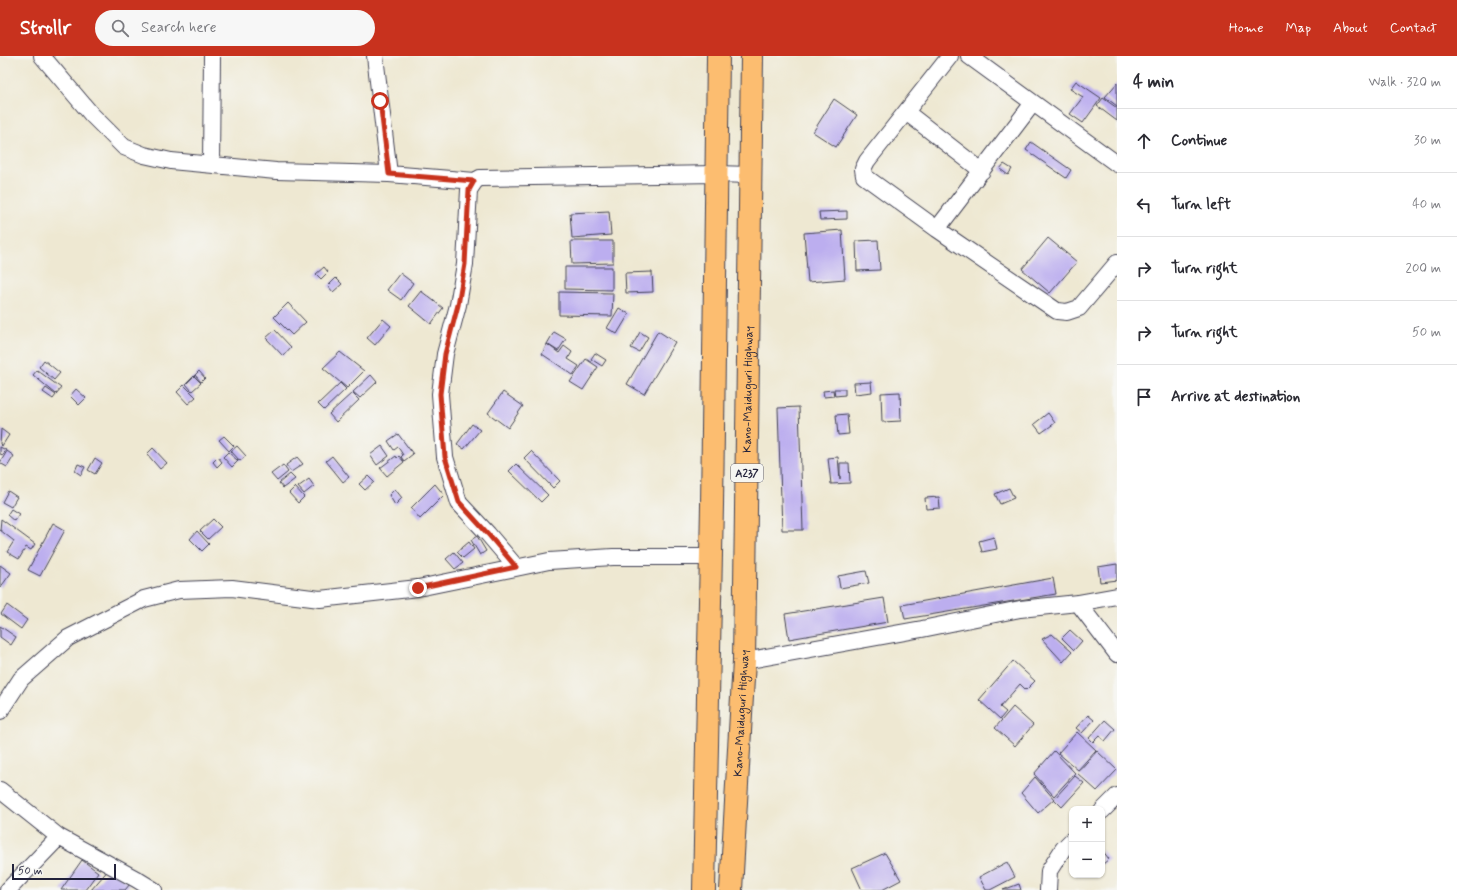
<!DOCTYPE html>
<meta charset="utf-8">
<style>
body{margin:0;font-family:Mynerve,sans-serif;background:#f7f7f7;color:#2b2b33}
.controls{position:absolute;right:12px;bottom:12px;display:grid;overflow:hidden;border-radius:8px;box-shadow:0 1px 3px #0004}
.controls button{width:36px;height:36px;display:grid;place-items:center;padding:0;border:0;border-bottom:1px solid #e1e1e2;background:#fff;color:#2b2b33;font:20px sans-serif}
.scale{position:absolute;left:12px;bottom:10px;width:104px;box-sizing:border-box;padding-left:4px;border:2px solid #22223b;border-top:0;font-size:11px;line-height:14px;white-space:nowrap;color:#22223b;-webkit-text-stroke:3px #f6f6f2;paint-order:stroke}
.stop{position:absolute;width:12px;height:12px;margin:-9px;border:3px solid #c8321e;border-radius:50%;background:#fff}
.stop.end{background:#c8321e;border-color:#fff;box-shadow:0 1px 4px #0008}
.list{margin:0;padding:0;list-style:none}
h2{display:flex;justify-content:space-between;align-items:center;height:52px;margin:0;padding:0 16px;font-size:17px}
h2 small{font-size:13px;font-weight:400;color:#7c7c81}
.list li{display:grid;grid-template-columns:26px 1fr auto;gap:12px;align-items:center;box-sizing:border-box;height:64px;padding:0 16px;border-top:1px solid #e1e1e2}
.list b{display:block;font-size:15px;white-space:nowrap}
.list em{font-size:13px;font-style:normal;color:#7c7c81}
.icon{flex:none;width:22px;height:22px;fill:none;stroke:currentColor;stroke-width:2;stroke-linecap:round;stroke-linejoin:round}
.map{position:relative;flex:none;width:1117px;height:834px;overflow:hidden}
header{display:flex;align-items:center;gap:24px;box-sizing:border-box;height:56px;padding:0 20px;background:#c8321e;color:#fff}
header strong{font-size:19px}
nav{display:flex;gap:22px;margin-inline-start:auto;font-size:14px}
.search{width:280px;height:36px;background:#f7f7f7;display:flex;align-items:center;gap:10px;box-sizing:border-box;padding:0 14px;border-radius:22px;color:#7c7c81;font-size:15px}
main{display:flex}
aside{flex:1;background:#fff}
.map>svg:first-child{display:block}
.building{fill:#bcaeef}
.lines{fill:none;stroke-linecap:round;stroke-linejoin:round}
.minor-casing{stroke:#414052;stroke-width:18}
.highway-casing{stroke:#414052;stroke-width:24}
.minor{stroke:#fff;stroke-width:16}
.highway{stroke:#fcbd6f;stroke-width:22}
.route{stroke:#c8321e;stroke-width:5}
.labels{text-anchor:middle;stroke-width:4;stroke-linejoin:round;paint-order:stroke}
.shield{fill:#f6f6f2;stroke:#626272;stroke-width:1}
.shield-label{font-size:11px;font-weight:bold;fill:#22223b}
.street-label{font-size:12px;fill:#22223b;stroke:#f6f6f2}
</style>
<header>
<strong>Strollr</strong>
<div class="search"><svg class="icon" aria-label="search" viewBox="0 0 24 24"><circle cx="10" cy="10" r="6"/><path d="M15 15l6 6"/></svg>Search here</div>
<nav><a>Home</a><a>Map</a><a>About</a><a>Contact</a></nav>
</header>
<main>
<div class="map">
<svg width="1117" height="834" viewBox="0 0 1117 834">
<rect width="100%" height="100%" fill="#f6f6f2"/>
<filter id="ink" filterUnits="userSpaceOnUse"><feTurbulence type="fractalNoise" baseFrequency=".025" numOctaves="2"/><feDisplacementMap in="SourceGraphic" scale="8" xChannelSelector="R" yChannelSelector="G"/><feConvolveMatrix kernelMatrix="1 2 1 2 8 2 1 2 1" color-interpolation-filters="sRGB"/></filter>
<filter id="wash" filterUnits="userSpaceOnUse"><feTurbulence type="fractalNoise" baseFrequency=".012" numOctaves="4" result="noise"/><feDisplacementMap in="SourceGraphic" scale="16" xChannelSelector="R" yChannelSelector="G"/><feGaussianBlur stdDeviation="0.9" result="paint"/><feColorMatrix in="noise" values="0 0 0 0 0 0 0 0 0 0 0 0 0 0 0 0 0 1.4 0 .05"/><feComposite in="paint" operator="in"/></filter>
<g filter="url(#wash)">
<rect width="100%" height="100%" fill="#eee8d2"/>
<g id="blocks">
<path class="building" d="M1076 25 1101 42 1083 67 1070 58 1083 41 1070 33Z
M1117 27V50L1105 41Z
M1103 42 1117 52V65L1097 50Z
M834 43 857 59 836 91 813 76Z
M1031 86 1071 114 1066 122 1026 94Z
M1004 108 1012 113 1008 119 1000 113Z
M609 155 611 179 572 182 570 157Z
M847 155V163L820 164 819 156Z
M842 174 845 223 808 226 804 177Z
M1048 182 1077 206 1050 237 1022 213Z
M878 184 880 214 857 215 856 185Z
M571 185H613V207L572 208Z
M324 211 328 216 321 223 316 218Z
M565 211H612V234L565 233Z
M652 216 653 236 626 237 625 217Z
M400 217 413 227 401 244 387 234Z
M336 222 342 228 333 236 328 230Z
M421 235 443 252 431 268 409 250Z
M559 236 613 237 612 260 559 259Z
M288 247 306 266 292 279 274 261Z
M619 252 629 258 617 278 607 272Z
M383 263 391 270 375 289 367 282Z
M275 274 291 291 283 300 266 282Z
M658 275 675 286 644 338 627 328Z
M554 276 566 283 558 295 547 288Z
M640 276 648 281 639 296 631 292Z
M547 288 559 297 564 290 572 296 568 303 579 310 573 319 542 298Z
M340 296 364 315 347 332 323 312Z
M595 297 606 304 602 310 591 303Z
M586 303 598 311 583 334 570 326Z
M44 304 60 317 54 324 39 311Z
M37 314 61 332 56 338 33 319Z
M199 315 205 322 201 326 195 319Z
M371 319 377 326 360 342 353 336Z
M194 320 201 327 192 335 186 328Z
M871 326 872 336 855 338 854 327Z
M340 327 346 333 324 354 318 348Z
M184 329 196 341 188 348 177 336Z
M46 332 56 339 53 343 43 336Z
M76 333 86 342 79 349 70 340Z
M834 333H845V339L835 340Z
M833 334 834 340 824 341 823 335Z
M503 336 523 350 508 372 488 357Z
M900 336 901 365 882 366 881 337Z
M352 337 359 344 336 366 329 358Z
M799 351 803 474H782L778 352Z
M1048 357 1055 367 1041 377 1034 368Z
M847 358 849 378 838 379 836 359Z
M472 368 480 374 464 393 457 388Z
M1 373 9 379 2 390 0 388Z
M398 378 413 398 404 405 401 401 403 399 398 391 394 394 388 385Z
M224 380 234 390 229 395 219 384Z
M237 390 246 400 240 405 231 395Z
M382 390 389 400 377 409 370 399Z
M0 391 6 394 3 399 0 398Z
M153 392 167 407 160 413 147 398Z
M7 395 14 400 7 411 0 407Z
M531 395 560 425 553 432 524 402Z
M228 396 238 405 232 411 223 401Z
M332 400 349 421 343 426 326 405Z
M396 400 397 402 399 400 404 406 387 420 380 412Z
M218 401 222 406 217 411 213 406Z
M297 401 303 408 291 416 286 409Z
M838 401 840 423V407H849L850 427 831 428 828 402Z
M95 402 102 407 95 418 88 414Z
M78 408 85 411 81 419 75 415Z
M516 408 548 439 541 446 509 415Z
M283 409 288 416 277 425 271 418Z
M290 418 295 423 283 432 279 427Z
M368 420 374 426 365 434 359 428Z
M309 423 314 430 304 438 298 431Z
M435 428 444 439 420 463 411 452Z
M295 431 304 441 298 447 289 437Z
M1009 432 1014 442 1000 448 995 438Z
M395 433 402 442 395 449 389 439Z
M8 435 17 441 11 451 2 446Z
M939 441 940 452 926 453 925 442Z
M11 453 19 458 14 465 7 459Z
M1 463 35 488 31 494 26 491 19 503 7 496 14 485 0 474Z
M213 463 221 471 208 483 200 475Z
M53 467 65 474 40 520 28 514Z
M197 475 209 488 202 495 190 483Z
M477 480 486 495 480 499 471 484Z
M994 481 997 493 982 496 979 485Z
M469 486 474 493 463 502 457 496Z
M454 496 463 507 455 513 446 503Z
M1117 508V524L1100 526 1098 511Z
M0 509 11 517 0 532Z
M866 515 869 527 840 532 838 520Z
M1053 522 1056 538 905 563 902 549Z
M884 542 888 566 789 583 785 558Z
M7 549 27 564 21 573 1 558Z
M0 570 16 581 11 589 0 581Z
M1070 574 1082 585 1074 594 1062 582Z
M1052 578 1072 596 1063 606 1042 583Z
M1013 605 1035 625 1026 634 1020 628 1000 651 1006 656 1000 663 979 644Z
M1013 651 1033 669 1015 690 995 672Z
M1088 659 1094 664 1082 677 1076 672Z
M1105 664 1115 673 1105 685 1099 680 1093 686 1089 682Z
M1077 676 1096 694 1078 714 1058 697Z
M1054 695 1075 717 1054 740 1034 718Z
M1097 695 1117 714 1097 735 1077 717Z
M1075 720 1084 727 1062 751 1054 743Z
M1035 721 1054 743 1038 757 1021 737Z
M1102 794 1109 803 1103 808 1102 807Z
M885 797 901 824 882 834H862L852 812Z
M82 804 98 816 85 834H61Z
M1007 806 1015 821 990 834H986L979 821Z
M110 812 130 828 125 834H91Z
M1019 828 1021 834H1003Z"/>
</g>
</g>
<g filter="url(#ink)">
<use href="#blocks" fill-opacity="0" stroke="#414052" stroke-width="1"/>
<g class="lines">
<g class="minor-casing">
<path id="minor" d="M42 0 92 59 124 91 144 99 171 105 276 115 389 118 475 125
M375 0 389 118
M950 0 867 105 863 113 864 120 937 173 1033 47
M969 0 1117 108
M906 56 982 115
M211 108 212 0
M937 173 1057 255 1067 256 1079 252 1117 207
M516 511 488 478 459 447 445 401 440 338 445 298 458 249 465 208 469 134 475 125 480 122 716 118 751 119
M1078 547 1117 598
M744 605 922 573 1020 553 1078 547 1117 540
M0 655 21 623 68 582 144 543 179 534 232 532 320 543 418 532 549 505 613 501H710
M0 734 59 781 136 823 154 834
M1102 755 1117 740
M8 834 59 781
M1048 834 1049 815 1063 793 1072 784"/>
</g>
<g class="highway-casing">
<g id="highway">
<path d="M704 834 712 449 718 0"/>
<path id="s1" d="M731 834 744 605 752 0"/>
</g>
</g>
<use href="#minor" class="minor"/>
<use href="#highway" class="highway"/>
</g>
</g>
<g class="lines" filter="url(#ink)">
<path class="route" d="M380 45 389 118 474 125 469 134 465 208 458 249 445 298 440 338 445 401 459 446 488 478 516 511 418 532"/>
</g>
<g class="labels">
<rect class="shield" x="731" y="408" width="32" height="18" rx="3"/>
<g class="shield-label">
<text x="747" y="421">A237</text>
</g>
<g class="street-label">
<text dy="4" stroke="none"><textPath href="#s1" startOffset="501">Kano-Maiduguri Highway</textPath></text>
<text dy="4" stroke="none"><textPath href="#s1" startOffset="177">Kano-Maiduguri Highway</textPath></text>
</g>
</g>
</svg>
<div class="controls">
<button>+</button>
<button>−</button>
</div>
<div class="scale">50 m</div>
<div class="stop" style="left:380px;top:45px"></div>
<div class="stop end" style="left:418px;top:532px"></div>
</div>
<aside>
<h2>4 min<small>Walk · 320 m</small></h2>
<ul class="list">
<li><svg class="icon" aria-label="ahead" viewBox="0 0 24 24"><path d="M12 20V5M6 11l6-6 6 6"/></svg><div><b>Continue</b></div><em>30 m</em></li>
<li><svg class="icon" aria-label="left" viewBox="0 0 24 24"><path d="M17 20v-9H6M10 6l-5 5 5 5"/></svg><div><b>Turn left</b></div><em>40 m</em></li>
<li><svg class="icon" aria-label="right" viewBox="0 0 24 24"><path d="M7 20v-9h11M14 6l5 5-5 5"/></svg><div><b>Turn right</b></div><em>200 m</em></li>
<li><svg class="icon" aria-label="right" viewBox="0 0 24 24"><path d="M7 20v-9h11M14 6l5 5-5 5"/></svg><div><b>Turn right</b></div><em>50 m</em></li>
<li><svg class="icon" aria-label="arrive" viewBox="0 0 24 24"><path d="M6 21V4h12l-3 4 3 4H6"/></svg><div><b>Arrive at destination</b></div></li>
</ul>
</aside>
</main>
